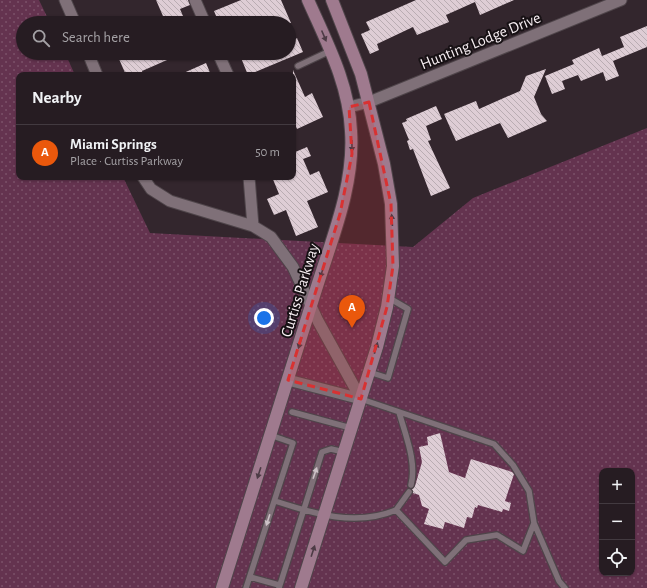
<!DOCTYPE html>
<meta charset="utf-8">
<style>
body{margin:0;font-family:"Alegreya Sans",sans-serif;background:#2e252a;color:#f1f3f6}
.controls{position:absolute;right:12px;bottom:12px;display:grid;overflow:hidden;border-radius:8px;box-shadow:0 1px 3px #0004}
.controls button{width:36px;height:36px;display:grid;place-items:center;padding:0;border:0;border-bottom:1px solid #423a40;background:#261c22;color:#f1f3f6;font:20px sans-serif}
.you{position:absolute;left:264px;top:318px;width:14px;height:14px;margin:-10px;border:3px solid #fff;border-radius:50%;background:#1a73e8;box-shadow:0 0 0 6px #1a73e833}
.badge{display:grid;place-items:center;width:26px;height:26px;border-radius:50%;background:#ea580c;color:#fff;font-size:13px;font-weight:700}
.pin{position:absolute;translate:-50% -33px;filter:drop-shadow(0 1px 2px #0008)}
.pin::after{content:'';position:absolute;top:21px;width:14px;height:12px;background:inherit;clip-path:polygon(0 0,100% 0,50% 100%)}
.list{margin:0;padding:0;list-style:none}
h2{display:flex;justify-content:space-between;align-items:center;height:52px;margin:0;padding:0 16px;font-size:17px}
h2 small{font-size:13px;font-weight:400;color:#a4a1a5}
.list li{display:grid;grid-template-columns:26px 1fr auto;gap:12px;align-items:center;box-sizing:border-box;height:56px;padding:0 16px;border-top:1px solid #423a40}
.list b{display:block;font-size:15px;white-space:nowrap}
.list p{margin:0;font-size:13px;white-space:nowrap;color:#a4a1a5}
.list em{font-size:13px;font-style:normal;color:#a4a1a5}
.icon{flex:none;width:22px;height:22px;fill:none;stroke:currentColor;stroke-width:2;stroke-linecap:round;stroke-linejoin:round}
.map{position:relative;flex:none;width:647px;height:588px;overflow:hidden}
.search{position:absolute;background:#261c22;box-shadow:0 1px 3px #0004;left:16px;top:16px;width:280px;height:44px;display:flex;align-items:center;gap:10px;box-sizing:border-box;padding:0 14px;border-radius:22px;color:#a4a1a5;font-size:15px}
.panel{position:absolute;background:#261c22;box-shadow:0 1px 3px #0004;left:16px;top:72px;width:280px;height:108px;border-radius:8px}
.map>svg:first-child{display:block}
.green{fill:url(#green-dots);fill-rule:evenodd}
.building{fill:url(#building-back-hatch)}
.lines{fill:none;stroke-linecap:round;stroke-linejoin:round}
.lane-casing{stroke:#4f454a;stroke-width:8}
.street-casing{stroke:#4f454a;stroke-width:13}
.secondary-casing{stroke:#4f454a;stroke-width:14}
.lane{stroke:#7f7078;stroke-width:5.5}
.street{stroke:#7f7078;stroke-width:11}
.secondary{stroke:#9f7a8e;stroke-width:12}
.oneway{fill:#4d3b45}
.oneway2{fill:#cdc2c7}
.marked{fill:#d83232;fill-opacity:0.2;stroke:#d83232;stroke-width:3;stroke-dasharray:8 5;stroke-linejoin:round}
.labels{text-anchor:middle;stroke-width:4;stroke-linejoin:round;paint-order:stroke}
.street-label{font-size:16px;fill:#f7eef2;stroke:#171114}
</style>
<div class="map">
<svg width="647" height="588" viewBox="0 0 647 588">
<defs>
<pattern id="green-dots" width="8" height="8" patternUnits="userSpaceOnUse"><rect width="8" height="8" fill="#64334f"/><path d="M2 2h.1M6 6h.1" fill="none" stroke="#7b5169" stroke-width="1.8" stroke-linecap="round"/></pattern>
<pattern id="building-back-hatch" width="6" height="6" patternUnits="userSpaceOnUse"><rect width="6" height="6" fill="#decdd5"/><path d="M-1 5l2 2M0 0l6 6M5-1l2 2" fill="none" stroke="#b9acb2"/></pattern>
</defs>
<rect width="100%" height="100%" fill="#33262d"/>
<path class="green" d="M0 0H39L50 23H23V53H65L75 75H19V177H123L150 233 413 247 473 198 647 128V588H0ZM602 471H632V573H602Z"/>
<path class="building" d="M156 0H188L190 5 180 9 186 23H166Z
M241 0H281L291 23H219L214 11Z
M416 0H514L480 15 475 2 446 15 449 22 417 35 413 27 377 44 379 50 370 54 361 34 370 30 366 22Z
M647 26V47L613 61 619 76 606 81 603 72 581 81 578 75 562 81 565 89 552 94 545 76 574 64 572 60 599 48 602 56 624 47 620 37Z
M297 38 303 52 248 75 239 53H251L253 57 263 53H289V42Z
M134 53H183L142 71 143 75H126L119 59Z
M206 63 211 75H179Z
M546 69 534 97 541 114 547 121 508 138 500 123 456 141 444 114 476 101 479 109 506 97 520 91 526 76Z
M293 70 305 97 312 93 323 117 297 129 293 120Z
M436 106 442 119 426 126 431 140 428 141 450 188 431 196 413 149 410 150 407 141 409 140 402 123 407 121 406 119Z
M307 147 311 156 303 159 310 175 319 171 328 192 307 201 318 227 296 236 286 210 274 215 267 199 279 194 272 177H293V153Z
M440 433 449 472 465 478 471 459 512 472 514 474 505 501 511 503 509 511 503 509 502 512 478 505 477 508 475 507 472 518 467 517 464 528 445 522 443 529 424 524 429 509 422 506 419 495 413 493 412 489 415 486 422 462 419 447 428 445 427 437Z"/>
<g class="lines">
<g class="lane-casing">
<path id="lane" d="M298 66 330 51
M369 372 388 378 408 309 389 298
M292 412 351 428
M399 412C405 434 417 462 411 485
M275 501C315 514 356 527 396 510L445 562 466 540 497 535 523 551 534 523 529 491 513 465 494 444 361 399
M396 510 409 492
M534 523 559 581 565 588
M250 577 279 585
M246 588 293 443 270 435
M279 588 322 452 331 449 344 452"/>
</g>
<g class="street-casing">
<path id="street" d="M65 0 75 23
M195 0 205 23
M88 53 97 75
M218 53 228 75
M349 107 369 102 621 0
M143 177 151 189 170 201 253 226 271 237 293 267 318 321 361 399
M249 177 253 226
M288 380 361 399"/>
</g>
<g class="secondary-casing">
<path id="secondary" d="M222 588C253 491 284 394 314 296 330 243 355 187 351 131 349 84 327 43 308 0
M301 588 377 347 387 307 393 266 391 204 384 164 361 74 332 0"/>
</g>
<use href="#lane" class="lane"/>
<use href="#street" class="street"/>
<use href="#secondary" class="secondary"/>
</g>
<defs><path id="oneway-solid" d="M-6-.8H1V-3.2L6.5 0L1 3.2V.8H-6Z"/></defs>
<g class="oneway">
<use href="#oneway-solid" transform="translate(324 36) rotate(67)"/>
<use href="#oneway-solid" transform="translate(352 146) rotate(89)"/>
<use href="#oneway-solid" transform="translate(392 220) rotate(-94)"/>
<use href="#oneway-solid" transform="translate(322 272) rotate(107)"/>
<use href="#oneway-solid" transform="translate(300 343) rotate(107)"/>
<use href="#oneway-solid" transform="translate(376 348) rotate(-74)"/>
<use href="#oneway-solid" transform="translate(259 473) rotate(108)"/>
<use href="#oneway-solid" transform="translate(313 551) rotate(-72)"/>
</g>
<g class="oneway2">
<use href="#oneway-solid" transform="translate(315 473) rotate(-71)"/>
<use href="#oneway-solid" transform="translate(268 520) rotate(108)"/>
</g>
<path class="marked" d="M369 102 391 204 393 266 387 307 361 399 288 380 340 214 352 154 349 107Z"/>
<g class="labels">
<g class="street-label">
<text transform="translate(480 40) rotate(-22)" y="6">Hunting Lodge Drive</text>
<text transform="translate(299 290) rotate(-73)" y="6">Curtiss Parkway</text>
</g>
</g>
</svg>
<div class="controls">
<button>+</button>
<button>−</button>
<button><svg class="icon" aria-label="locate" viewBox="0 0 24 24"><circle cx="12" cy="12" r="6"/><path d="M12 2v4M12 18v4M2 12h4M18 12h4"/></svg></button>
</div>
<div class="you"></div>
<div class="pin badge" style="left:352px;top:328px">A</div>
<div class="search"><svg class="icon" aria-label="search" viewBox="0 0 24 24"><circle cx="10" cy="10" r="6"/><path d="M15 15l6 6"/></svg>Search here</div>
<section class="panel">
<h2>Nearby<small></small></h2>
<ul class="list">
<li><span class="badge">A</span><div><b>Miami Springs</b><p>Place · Curtiss Parkway</p></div><em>50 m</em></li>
</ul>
</section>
</div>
